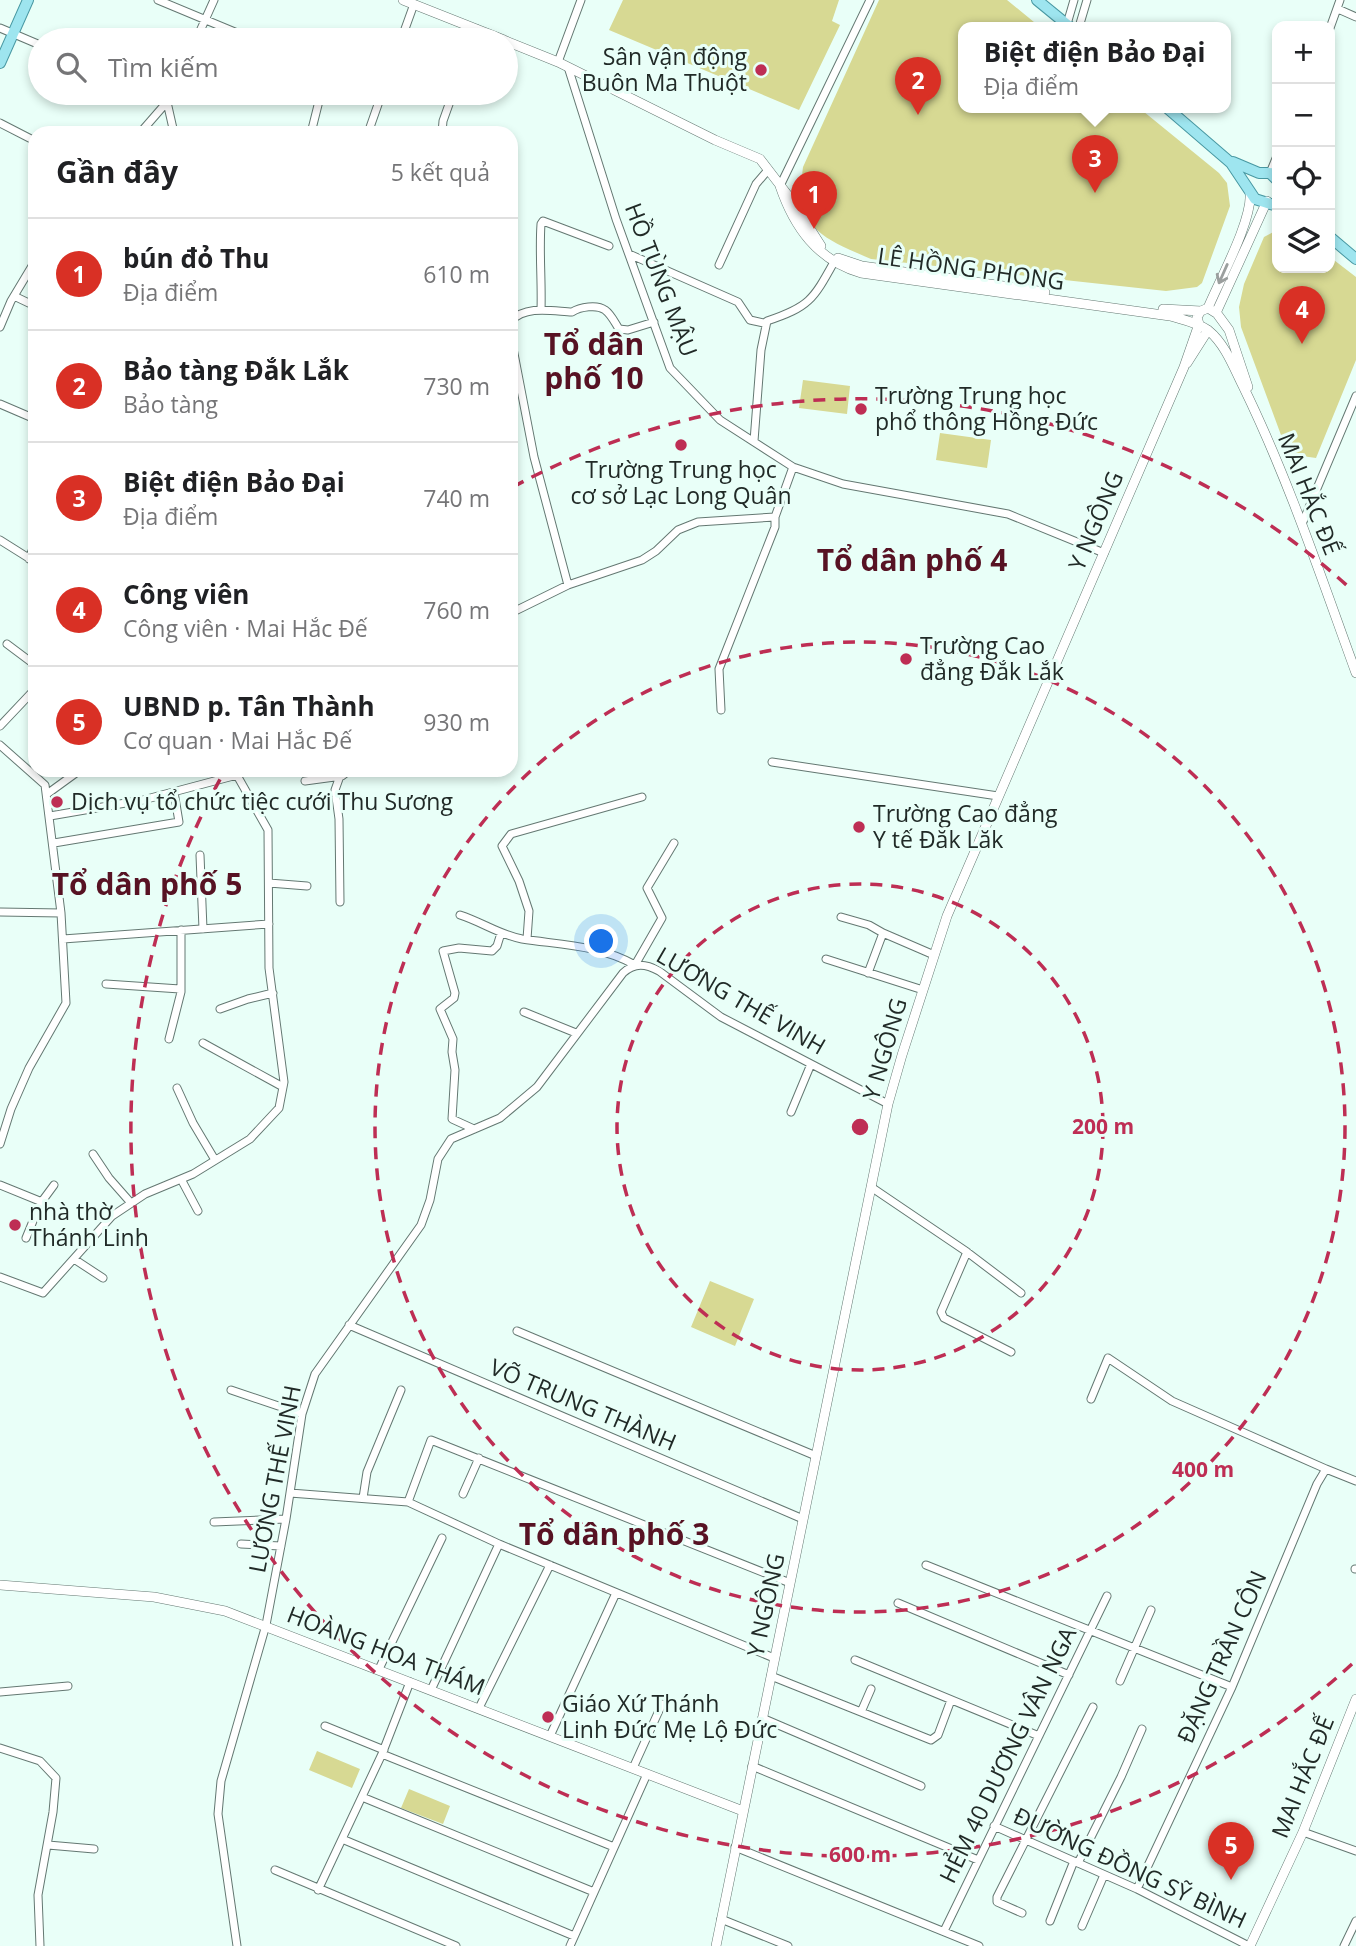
<!DOCTYPE html>
<html lang="vi">
<meta charset="utf-8">
<style>
body{margin:0;font-family:"Open Sans",sans-serif;background:#f6f6f6;color:#202124}
.controls{position:absolute;right:21px;top:21px;display:grid;overflow:hidden;border-radius:14px;box-shadow:0 4px 10px #0003}
.controls button{width:63px;height:63px;display:grid;place-items:center;padding:0;border:0;border-bottom:2px solid #e0e0e0;background:#fff;color:#202124;font:35px sans-serif}
.you{position:absolute;left:602px;top:942px;width:24px;height:24px;margin:-18px;border:5px solid #fff;border-radius:50%;background:#1a73e8;box-shadow:0 0 0 10px #1a73e833}
.badge{display:grid;place-items:center;width:46px;height:46px;border-radius:50%;background:#d93025;color:#fff;font-size:23px;font-weight:700}
.pin{position:absolute;translate:-50% -58px;filter:drop-shadow(0 2px 4px #0008)}
.pin::after{content:'';position:absolute;top:37px;width:24px;height:21px;background:inherit;clip-path:polygon(0 0,100% 0,50% 100%)}
.popup{position:absolute;left:958px;top:22px;width:273px;height:91px;box-sizing:border-box;display:grid;place-content:center;border-radius:14px;background:#fff;filter:drop-shadow(0 2px 5px #0005);font-size:23px;white-space:nowrap;color:#757577}
.popup b{font-size:26px;color:#202124}
.popup::after{content:'';position:absolute;left:50%;top:100%;margin-left:-14px;border:14px solid transparent;border-top-color:#fff}
.list{margin:0;padding:0;list-style:none}
h2{display:flex;justify-content:space-between;align-items:center;height:91px;margin:0;padding:0 28px;font-size:30px}
h2 small{font-size:23px;font-weight:400;color:#757577}
.list li{display:grid;grid-template-columns:46px 1fr auto;gap:21px;align-items:center;box-sizing:border-box;height:112px;padding:0 28px;border-top:2px solid #e0e0e0}
.list b{display:block;font-size:26px;white-space:nowrap}
.list p{margin:0;font-size:23px;white-space:nowrap;color:#757577}
.list em{font-size:23px;font-style:normal;color:#757577}
.icon{flex:none;width:38px;height:38px;fill:none;stroke:currentColor;stroke-width:2;stroke-linecap:round;stroke-linejoin:round}
.map{position:relative;flex:none;width:1356px;height:1946px;overflow:hidden}
.search{position:absolute;background:#fff;box-shadow:0 4px 10px #0003;left:28px;top:28px;width:490px;height:77px;display:flex;align-items:center;gap:18px;box-sizing:border-box;padding:0 24px;border-radius:38px;color:#757577;font-size:26px}
.panel{position:absolute;background:#fff;box-shadow:0 4px 10px #0003;left:28px;top:126px;width:490px;height:651px;border-radius:21px}
.map>svg:first-child{display:block}
.green{fill:#d7d993}
.lines{fill:none;stroke-linecap:round;stroke-linejoin:round}
.minor-casing{stroke:#647872;stroke-width:9}
.tertiary-casing{stroke:#647872;stroke-width:10}
.primary-casing{stroke:#4898a2;stroke-width:12}
.minor{stroke:#fff;stroke-width:7}
.tertiary{stroke:#fff;stroke-width:9}
.primary{stroke:#9ee5ef;stroke-width:10}
.oneway{stroke:#9b9f9e}
.ring{fill:none;stroke:#be2e54;stroke-width:3.5;stroke-dasharray:12 9}
.poi-dot{fill:#be2e54;stroke:#e9fff8;stroke-width:2.5}
.labels{text-anchor:middle;stroke-width:6;stroke-linejoin:round;paint-order:stroke}
.poi-label{font-size:23px;fill:#212a27;stroke:#e9fff8;text-anchor:start}
.street-label{font-size:23px;fill:#212a27;stroke:#e9fff8}
.district-label{font-size:30px;font-weight:bold;fill:#571223;stroke:#e9fff8}
.centre{fill:#be2e54;stroke:#e9fff8;stroke-width:3.5}
.ring-label{font-size:21px;text-anchor:middle;font-weight:bold;fill:#be2e54;stroke:#e9fff8;stroke-width:6;stroke-linejoin:round;paint-order:stroke}
</style>
<div class="map">
<svg width="1356" height="1946" viewBox="0 0 1356 1946">
<rect width="100%" height="100%" fill="#e9fff8"/>
<path class="green" d="M623 0H839L832 21 840 25 799 110 609 30Z
M879 0H1007L1040 27H964V107H1138L1219 173 1227 183 1230 206 1202 283 1197 287 1166 291 871 259C820 237 795 228 803 167Z
M1277 230V268H1330V257L1356 277V360L1316 458 1288 454 1241 327 1239 307 1244 284 1264 237Z
M803 380 850 386 847 414 799 408Z
M940 433 991 440 987 468 936 460Z
M710 1281 754 1299 735 1346 691 1327Z
M317 1751 360 1769 352 1788 309 1770Z
M409 1789 450 1806 443 1824 401 1808Z"/>
<g class="lines">
<g class="minor-casing">
<path id="minor" d="M158 0 254 40
M1338 9 1356 17
M1067 24 1074 0
M1079 27 1087 0
M0 28 40 45
M1330 28 1340 0
M196 40 214 0
M401 40 414 4
M473 40 477 29
M558 62 581 0
M568 67 616 219 670 368 720 420 793 467 843 484 1008 514 1104 553
M146 93 167 102 174 133
M0 123 35 141
M140 133 167 102 171 93
M311 133 321 93
M368 133 382 93
M442 133 443 121 453 93
M1270 173 1277 156
M780 186 870 0
M629 254 738 302 750 320 764 323
M719 265 756 184 768 170
M14 296 35 306
M541 310C542 281 539 253 541 224L543 221 609 246
M511 321C526 305 552 311 572 312 580 307 597 304 605 310 611 314 615 323 619 329L628 330 654 322
M0 327 11 301 35 261
M511 338 534 457 568 585
M0 404 35 419
M754 441 761 350 767 321C809 307 813 300 834 262
M1302 524 1356 396
M0 540 35 562
M29 559 35 543
M511 613 568 585 642 560 656 551 678 530 698 522 775 517
M7 644 35 665
M721 710 719 669 775 527V517L793 467
M0 726 35 689
M0 745 45 785 61 913 66 1003 29 1068 11 1109 0 1144
M772 762 998 796
M305 781 342 776 350 770
M47 794 80 770
M50 816 143 800 237 775
M54 843 179 822 174 792
M200 855 203 929
M269 883 307 886
M340 902 339 819 335 790 340 776
M0 912 61 913
M460 915C482 922 500 935 522 939 562 945 599 945 635 965L662 918 647 888 674 843
M841 917 869 925 883 933
M63 939 269 924
M527 939 529 911 519 881 502 846 511 834 642 797
M826 959 923 990
M868 973 883 933 934 955
M106 984 180 989
M220 1009 248 999 273 993
M524 1012 576 1033
M169 1039 181 992V930
M203 1043 283 1087
M177 1088 193 1123 215 1160
M791 1112 811 1064
M474 1129 452 1119 455 1070 452 1052 453 1039 440 1009 454 998 455 993 443 951 459 948 492 951 497 946 501 933
M93 1154 109 1178 131 1203
M181 1179 198 1211
M0 1185 42 1202
M871 1187 967 1252 1021 1293
M26 1238 40 1204 54 1185
M967 1252 941 1312 944 1318 1011 1352
M74 1259 103 1278
M0 1277 43 1293 112 1216 145 1194 193 1174 250 1139 279 1108 284 1082 269 968 268 830 234 770
M349 1325 803 1519
M517 1331 816 1456
M231 1390 302 1414
M1091 1399 1108 1358 1172 1401 1326 1469
M290 1493 408 1502 499 1544 774 1658
M463 1494 479 1458
M363 1498 367 1472 401 1390
M408 1502 431 1440 790 1583
M214 1522 286 1519
M241 1544 281 1546
M926 1565 1232 1687
M1355 1569H1356
M898 1603 1069 1675
M855 1660 1039 1736
M379 1669 442 1538
M771 1676 931 1740 938 1735 951 1700
M1120 1681 1151 1610
M431 1690 499 1544
M0 1692 68 1686
M479 1708 550 1565
M861 1712 871 1689
M762 1718 921 1786
M325 1726 384 1750
M550 1736 616 1593
M0 1748 40 1761 56 1778 53 1812 38 1895 40 1946
M382 1754 614 1847
M752 1766 978 1860
M633 1768 662 1704
M362 1797 594 1892
M994 1826 1137 1889 1249 1946
M1303 1832 1356 1851
M342 1839 574 1936
M48 1845 94 1849
M735 1847 979 1946
M1078 1863 1121 1777 1142 1729
M275 1870 456 1946
M1137 1889 1232 1687 1317 1484 1326 1469 1356 1481
M318 1890 382 1754 410 1682
M1022 1913 997 1902V1897L1093 1707
M721 1919 788 1946
M1050 1921 1074 1861
M1082 1926 1104 1875
M944 1931 1107 1596
M237 1946 218 1814 221 1781 266 1625 286 1519 302 1414 315 1374 421 1225 430 1200 438 1159 451 1139 500 1118 537 1087 623 973C635 962 646 964 659 971L721 1017 888 1104
M570 1946 647 1774
M1344 1946 1356 1921"/>
</g>
<g class="tertiary-casing">
<path id="tertiary" d="M403 0 504 40
M506 41 558 62 715 140 760 159 793 202 821 246
M780 186C794 227 817 260 861 273L1170 316C1184 320 1199 323 1209 331 1225 344 1234 368 1243 386 1288 478 1321 577 1356 673
M838 258 862 266 1045 292
M1208 308C1219 281 1253 220 1250 192
M1163 309 1201 311 1208 308 1216 313
M1216 313 1267 201
M1218 315 1229 330 1248 387
M1187 363 1208 330
M0 1585 154 1597 225 1611 743 1811
M716 1946 888 1104 902 1055 947 916 1184 367 1199 324 1197 317 1201 311
M1250 1946 1303 1832 1356 1699"/>
</g>
<g class="primary-casing">
<path id="primary" d="M1037 0 1070 27
M0 63 28 0
M1166 107 1231 163 1255 199 1277 206
M1233 162 1259 173H1270L1277 180
M1330 237 1356 259"/>
</g>
<use href="#minor" class="minor"/>
<use href="#tertiary" class="tertiary"/>
<use href="#primary" class="primary"/>
</g>
<defs><path id="oneway-shaft" d="M-6 0H5M1.5-3L5.5 0L1.5 3" fill="none" stroke-width="1.6" stroke-linecap="round" stroke-linejoin="round" transform="scale(1.75)"/></defs>
<use class="oneway" href="#oneway-shaft" transform="translate(1223 274) rotate(114)"/>
<g class="ring">
<circle cx="860" cy="1127" r="243"/>
<circle cx="860" cy="1127" r="485"/>
<path d="M1352 1664A728 728 0 0 1 223 774M513 487A728 728 0 0 1 1352 590"/>
</g>
<g class="poi-dot">
<circle cx="761" cy="70" r="7"/>
<circle cx="861" cy="409" r="7"/>
<circle cx="681" cy="445" r="7"/>
<circle cx="906" cy="659" r="7"/>
<circle cx="57" cy="802" r="7"/>
<circle cx="859" cy="827" r="7"/>
<circle cx="15" cy="1225" r="7"/>
<circle cx="548" cy="1717" r="7"/>
</g>
<g class="labels">
<g class="poi-label">
<text x="747" y="65" text-anchor="end">Sân vận động<tspan x="747" dy="26">Buôn Ma Thuột</tspan></text>
<text x="875" y="404">Trường Trung học<tspan x="875" dy="26">phổ thông Hồng Đức</tspan></text>
<text x="681" y="478" text-anchor="middle">Trường Trung học<tspan x="681" dy="26">cơ sở Lạc Long Quân</tspan></text>
<text x="920" y="654">Trường Cao<tspan x="920" dy="26">đẳng Đắk Lắk</tspan></text>
<text x="71" y="810">Dịch vụ tổ chức tiệc cưới Thu Sương</text>
<text x="873" y="822">Trường Cao đẳng<tspan x="873" dy="26">Y tế Đăk Lăk</tspan></text>
<text x="29" y="1220">nhà thờ<tspan x="29" dy="26">Thánh Linh</tspan></text>
<text x="562" y="1712">Giáo Xứ Thánh<tspan x="562" dy="26">Linh Đức Mẹ Lộ Đức</tspan></text>
</g>
<g class="street-label">
<text transform="translate(971 269) rotate(8)" y="8">LÊ HỒNG PHONG</text>
<text transform="translate(661 280) rotate(69)" y="8">HỒ TÙNG MẬU</text>
<text transform="translate(1309 494) rotate(68)" y="8">MAI HẮC ĐẾ</text>
<text transform="translate(1096 521) rotate(-67)" y="8">Y NGÔNG</text>
<text transform="translate(741 1001) rotate(30)" y="8">LƯƠNG THẾ VINH</text>
<text transform="translate(885 1049) rotate(-74)" y="8">Y NGÔNG</text>
<text transform="translate(583 1405) rotate(23)" y="8">VÕ TRUNG THÀNH</text>
<text transform="translate(275 1479) rotate(-79)" y="8">LƯƠNG THẾ VINH</text>
<text transform="translate(766 1605) rotate(-78)" y="8">Y NGÔNG</text>
<text transform="translate(386 1651) rotate(21)" y="8">HOÀNG HOA THÁM</text>
<text transform="translate(1222 1657) rotate(-66)" y="8">ĐẶNG TRẦN CÔN</text>
<text transform="translate(1008 1755) rotate(-64)" y="8">HẺM 40 DƯƠNG VÂN NGA</text>
<text transform="translate(1303 1777) rotate(-68)" y="8">MAI HẮC ĐẾ</text>
<text transform="translate(1130 1868) rotate(25)" y="8">ĐƯỜNG ĐỒNG SỸ BÌNH</text>
</g>
<g class="district-label">
<text x="594" y="355">Tổ dân<tspan x="594" dy="34">phố 10</tspan></text>
<text x="912" y="571">Tổ dân phố 4</text>
<text x="147" y="895">Tổ dân phố 5</text>
<text x="614" y="1545">Tổ dân phố 3</text>
</g>
</g>
<circle cx="860" cy="1127" r="10" class="centre"/>
<g class="ring-label">
<text x="1103" y="1134">200 m</text>
<text x="1203" y="1477">400 m</text>
<text x="860" y="1862">600 m</text>
</g>
</svg>
<div class="controls">
<button>+</button>
<button>−</button>
<button><svg class="icon" aria-label="locate" viewBox="0 0 24 24"><circle cx="12" cy="12" r="6"/><path d="M12 2v4M12 18v4M2 12h4M18 12h4"/></svg></button>
<button><svg class="icon" aria-label="layers" viewBox="0 0 24 24"><path d="M12 4l9 5-9 5-9-5zM3 14l9 5 9-5"/></svg></button>
</div>
<div class="you"></div>
<div class="pin badge" style="left:814px;top:229px">1</div>
<div class="pin badge" style="left:918px;top:115px">2</div>
<div class="pin badge" style="left:1095px;top:193px">3</div>
<div class="popup"><b>Biệt điện Bảo Đại</b>Địa điểm</div>
<div class="pin badge" style="left:1302px;top:344px">4</div>
<div class="pin badge" style="left:1231px;top:1880px">5</div>
<div class="search"><svg class="icon" aria-label="search" viewBox="0 0 24 24"><circle cx="10" cy="10" r="6"/><path d="M15 15l6 6"/></svg>Tìm kiếm</div>
<section class="panel">
<h2>Gần đây<small>5 kết quả</small></h2>
<ul class="list">
<li><span class="badge">1</span><div><b>bún đỏ Thu</b><p>Địa điểm</p></div><em>610 m</em></li>
<li><span class="badge">2</span><div><b>Bảo tàng Đắk Lắk</b><p>Bảo tàng</p></div><em>730 m</em></li>
<li><span class="badge">3</span><div><b>Biệt điện Bảo Đại</b><p>Địa điểm</p></div><em>740 m</em></li>
<li><span class="badge">4</span><div><b>Công viên</b><p>Công viên · Mai Hắc Đế</p></div><em>760 m</em></li>
<li><span class="badge">5</span><div><b>UBND p. Tân Thành</b><p>Cơ quan · Mai Hắc Đế</p></div><em>930 m</em></li>
</ul>
</section>
</div>
